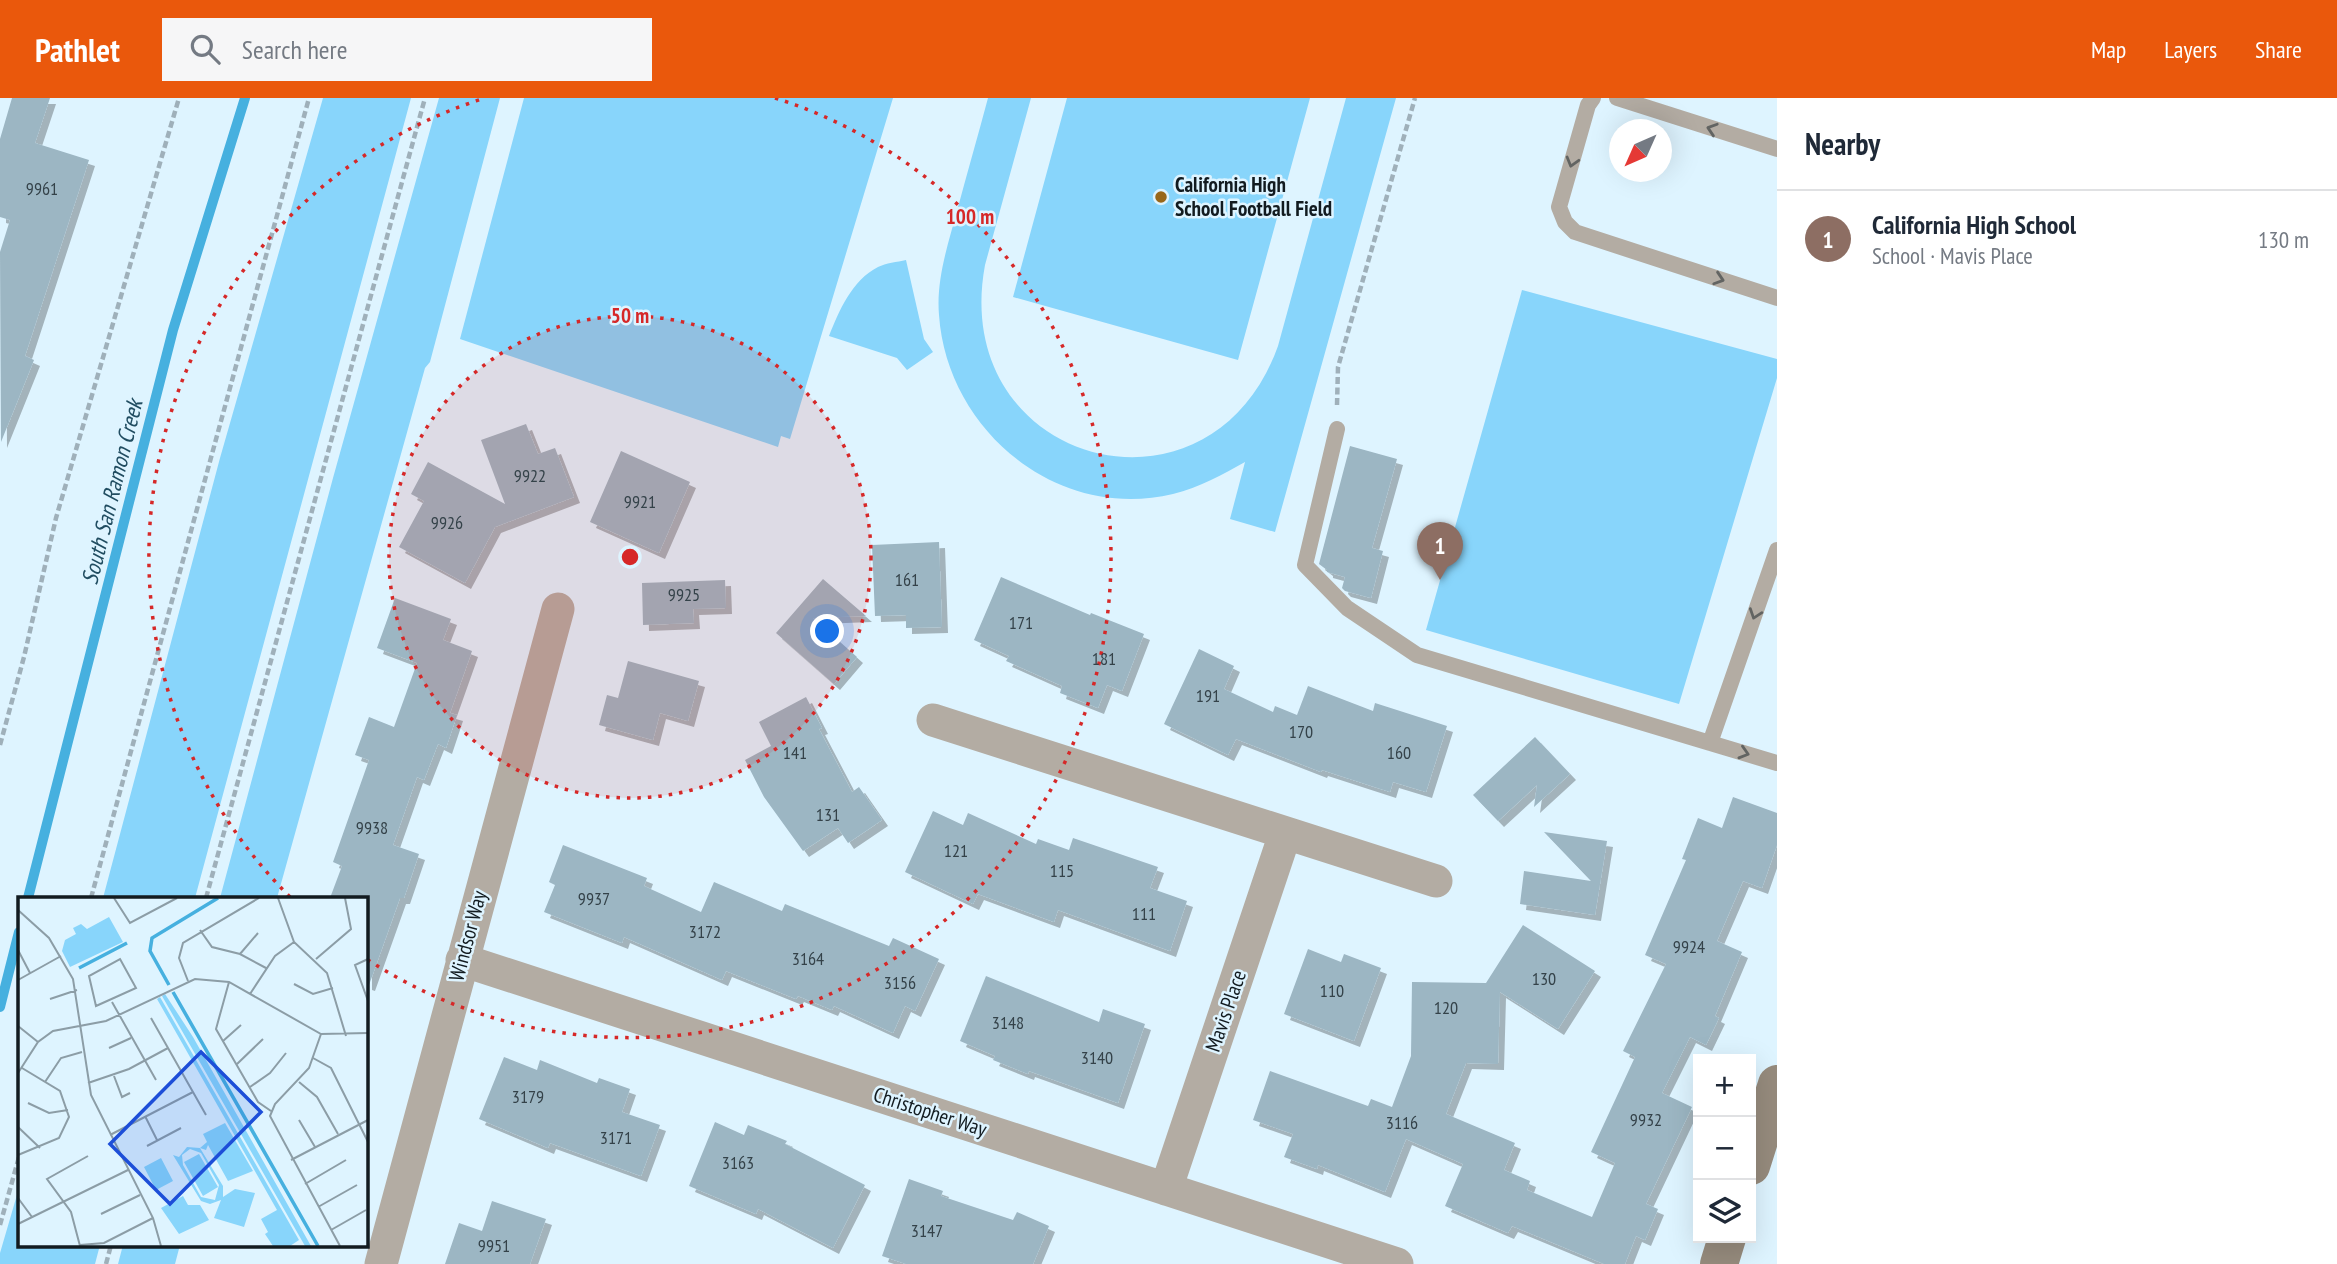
<!DOCTYPE html>
<meta charset="utf-8">
<style>
body{margin:0;font-family:"PT Sans Narrow",sans-serif;background:#f6f6f7;color:#1f2937}
.controls{position:absolute;right:21px;bottom:21px;display:grid;overflow:hidden;border-radius:0px;box-shadow:0 7px 28px #0002}
.controls button{width:63px;height:63px;display:grid;place-items:center;padding:0;border:0;border-bottom:2px solid #e0e1e3;background:#fff;color:#1f2937;font:35px sans-serif}
.compass{position:absolute;left:1609px;top:21px;width:63px;height:63px;border-radius:50%;background:#fff;box-shadow:0 7px 28px #0002;rotate:225deg}
.you{position:absolute;left:828px;top:534px;width:24px;height:24px;margin:-18px;border:5px solid #fff;border-radius:50%;background:#1a73e8;box-shadow:0 0 0 10px #1a73e833}
.badge{display:grid;place-items:center;width:46px;height:46px;border-radius:50%;background:#ea580c;color:#fff;font-size:23px;font-weight:700}
.pin{position:absolute;translate:-50% -58px;filter:drop-shadow(0 2px 4px #0008)}
.pin::after{content:'';position:absolute;top:37px;width:24px;height:21px;background:inherit;clip-path:polygon(0 0,100% 0,50% 100%)}
.list{margin:0;padding:0;list-style:none}
h2{display:flex;justify-content:space-between;align-items:center;height:91px;margin:0;padding:0 28px;font-size:30px}
h2 small{font-size:23px;font-weight:400;color:#747a83}
.list li{display:grid;grid-template-columns:46px 1fr auto;gap:21px;align-items:center;box-sizing:border-box;height:98px;padding:0 28px;border-top:2px solid #e0e1e3}
.list b{display:block;font-size:26px;white-space:nowrap}
.list p{margin:0;font-size:23px;white-space:nowrap;color:#747a83}
.list em{font-size:23px;font-style:normal;color:#747a83}
.icon{flex:none;width:38px;height:38px;fill:none;stroke:currentColor;stroke-width:2;stroke-linecap:round;stroke-linejoin:round}
.map{position:relative;flex:none;width:1777px;height:1166px;overflow:hidden}
header{display:flex;align-items:center;gap:42px;box-sizing:border-box;height:98px;padding:0 35px;background:#ea580c;color:#fff}
header strong{font-size:33px}
nav{display:flex;gap:38px;margin-inline-start:auto;font-size:24px}
.search{width:490px;height:63px;background:#f6f6f7;display:flex;align-items:center;gap:18px;box-sizing:border-box;padding:0 24px;border-radius:0px;color:#747a83;font-size:26px}
main{display:flex}
aside{flex:1;background:#fff}
.map>svg:first-child{display:block}
.green{fill:#88d5fb}
.lines{fill:none;stroke-linecap:round;stroke-linejoin:round}
.stream{stroke:#46b0df;stroke-width:10}
.building{fill:#9cb6c3;filter:url(#shadow)}
.path{stroke:#9fb0ba;stroke-width:4.5;stroke-dasharray:7 3.5;stroke-linecap:butt}
.lane{stroke:#b3aca3;stroke-width:16}
.street{stroke:#b3aca3;stroke-width:33}
.secondary{stroke:#968b7d;stroke-width:38}
.oneway{stroke:#626462}
.ring{fill:none;stroke:#d62828;stroke-width:3.5;stroke-dasharray:3.5 7}
.poi-dot{fill:#986719;stroke:#def4ff;stroke-width:2.5}
.labels{text-anchor:middle;stroke-width:5;stroke-linejoin:round;paint-order:stroke}
.number-label{font-size:18px;fill:#344249}
.poi-label{font-size:21px;font-weight:bold;fill:#121b20;stroke:#def4ff;text-anchor:start}
.street-label{font-size:21px;fill:#121b20;stroke:#def4ff}
.water-label{font-size:23px;font-style:italic;fill:#214d61;stroke:#def4ff}
.inset-river{fill:none;stroke:#46b0df;stroke-width:3.5}
.inset-road{fill:none;stroke:#8c9da6;stroke-width:2}
.view{fill:#1d4ed8;fill-opacity:0.15;stroke:#1d4ed8;stroke-width:3.5}
.inset-edge{fill:none;stroke:#121b20;stroke-width:3.5}
.centre{fill:#d62828;stroke:#def4ff;stroke-width:3.5}
.ring-label{font-size:21px;text-anchor:middle;font-weight:bold;fill:#d62828;stroke:#def4ff;stroke-width:5;stroke-linejoin:round;paint-order:stroke}
</style>
<header>
<strong>Pathlet</strong>
<div class="search"><svg class="icon" aria-label="search" viewBox="0 0 24 24"><circle cx="10" cy="10" r="6"/><path d="M15 15l6 6"/></svg>Search here</div>
<nav><a>Map</a><a>Layers</a><a>Share</a></nav>
</header>
<main>
<div class="map">
<svg width="1777" height="1166" viewBox="0 0 1777 1166">
<defs>
<filter id="shadow"><feDropShadow dx="6" dy="6" stdDeviation="0" flood-color="#0004"/></filter>
</defs>
<rect width="100%" height="100%" fill="#def4ff"/>
<path class="green" d="M323 0H411L195 800H103L220 360Z
M439 0H500L430 264 425 270 277 800H220L333 380Z
M524 0H893L790 341 781 338 778 349 460 241Z
M988 0H1031L985 167C948 367 1210 438 1278 248L1346 0H1396L1275 434 1230 421 1245 364C1222 377 1200 389 1173 396 1057 424 947 332 939 217 936 182 948 146 957 113 967 75 978 38 988 0Z
M1067 0H1310L1238 262 1013 199Z
M906 162 924 241 933 254 907 272 897 260 829 238C839 213 852 182 878 169 886 165 897 164 906 162Z
M1522 192 1777 261V280L1679 606 1426 532Z
M19 1090V1147H100L95 1166H0V1155Z
M123 1147H180L175 1166H118Z"/>
<g class="lines">
<path class="stream" d="M28 800 173 232 245 0
M0 909 19 834"/>
</g>
<path class="building" d="M12 0H50L35 45 89 62 25 258 34 262 1 344 0 154 10 122 0 119V41Z
M526 326 538 356 555 350 574 399 495 429 465 485 399 449 424 403 411 396 428 364 505 406 481 342Z
M1350 348 1397 361 1372 450 1383 453 1371 500 1345 493 1342 490 1345 479 1327 474V472L1319 466Z
M621 353 690 384 659 455 590 424Z
M939 444 942 529 906 530V517L875 518 872 447Z
M1001 479 1090 517 1091 515 1144 536 1122 593 1107 587 1098 610 1060 595 1062 588 1006 563 1009 558 974 542Z
M823 481 866 518 813 520 857 559 834 586 776 535Z
M725 482 726 510 693 511 694 525 643 527 642 485Z
M395 500 451 521 443 542 472 553 450 615 457 617 446 650 438 646 424 682 417 679 393 747 419 756 404 800H400L369 887 366 886V800H330L342 768 333 764 369 662 355 657 369 619 394 629 417 565 377 550Z
M1199 551 1234 568 1224 591 1273 614 1275 608 1297 617 1308 588 1373 613 1375 605 1447 628 1426 694 1393 684 1390 694 1322 672 1321 674 1236 641 1228 657 1164 626Z
M628 563 699 583 688 623 660 615 653 642 599 627 607 597 618 600Z
M806 599 822 630 819 631 852 694 859 689 882 722 848 745 838 730 803 753 764 699 745 662 771 648 759 624Z
M1535 639 1570 676 1534 709 1537 687 1498 723 1473 697Z
M1733 699 1777 715V747L1762 790 1743 783 1717 843 1742 854 1715 918 1719 920 1706 947 1690 939 1662 995 1692 1009 1646 1106 1658 1111 1645 1142 1636 1138 1625 1166H1604L1512 1128 1508 1135 1445 1108 1463 1066 1406 1041 1385 1094 1318 1067 1317 1071 1284 1059 1293 1036 1253 1022 1270 973 1368 1008 1371 1001 1392 1009 1411 958 1412 884 1486 885 1523 827 1595 873 1558 931 1500 894 1498 966 1466 965 1446 1016 1515 1045 1504 1072 1530 1083 1527 1092 1592 1119 1615 1065 1591 1054 1635 959 1623 953 1666 866 1645 857 1686 762 1682 761 1698 720 1722 730Z
M933 713 963 727 968 715 1036 746 1038 741 1069 752 1073 740 1158 769 1150 790 1187 803 1170 853 1058 812 1054 824 978 796 973 806 905 774Z
M1544 734 1607 743 1595 817 1520 806 1524 773 1591 783Z
M563 747 647 780 644 788 701 814 714 784 782 813 785 806 889 848 893 840 939 861 915 913 905 908 893 935 834 908 832 912 798 898 796 901 726 873 722 882 624 839 622 845 544 814 555 787 549 784Z
M1308 851 1341 864 1344 856 1381 870 1354 943 1284 916Z
M986 878 1099 924 1103 911 1145 926 1118 1005 1029 973 1028 976 993 962 995 958 960 943Z
M504 959 537 972 540 962 597 985 599 980 630 991 622 1014 660 1027 641 1078 550 1045 548 1050 479 1021Z
M715 1024 744 1037 748 1027 787 1043 785 1046 865 1087 833 1150 758 1111 756 1116 689 1088Z
M909 1081 943 1093 941 1098 1013 1122 1017 1114 1049 1128 1033 1166H906L882 1158Z
M492 1103 546 1121 530 1166H445L459 1125 482 1133Z"/>
<g class="lines">
<path class="path" d="M1337 307 1338 269 1415 0
M0 647 24 559 56 420 179 0
M91 800 309 0
M206 800 425 0
M0 1127 19 1059
M106 1166 111 1147"/>
<path class="lane" d="M1593 0 1588 7 1559 109 1565 124 1575 134 1777 200
M1617 0 1777 51
M1337 331 1305 467 1347 510 1417 557 1777 665
M1710 645 1777 452"/>
<path class="street" d="M933 622 1436 783
M462 862 1397 1166
M1166 1091 1285 736
M381 1166 558 511"/>
<path class="secondary" d="M1751 1068 1777 986
M1719 1166 1727 1140"/>
</g>
<defs><path id="oneway-chevron" d="M-2-3.5L2.5 0L-2 3.5" fill="none" stroke-width="1.6" stroke-linecap="round" stroke-linejoin="round" transform="scale(1.75)"/></defs>
<g class="oneway">
<use href="#oneway-chevron" transform="translate(1712 31) rotate(-162)"/>
<use href="#oneway-chevron" transform="translate(1572 64) rotate(106)"/>
<use href="#oneway-chevron" transform="translate(1719 181) rotate(18)"/>
<use href="#oneway-chevron" transform="translate(1755 516) rotate(109)"/>
<use href="#oneway-chevron" transform="translate(1744 655) rotate(17)"/>
</g>
<circle cx="630" cy="459" r="241" fill="#d62828" fill-opacity=".12"/>
<g class="ring">
<circle cx="630" cy="459" r="241"/>
<path d="M290 799A481 481 0 0 1 485 0M775 0A481 481 0 1 1 368 862"/>
</g>
<circle class="poi-dot" cx="1161" cy="99" r="7"/>
<g class="labels">
<g class="number-label">
<text x="42" y="97">9961</text>
<text x="530" y="384">9922</text>
<text x="640" y="410">9921</text>
<text x="447" y="431">9926</text>
<text x="907" y="488">161</text>
<text x="684" y="503">9925</text>
<text x="1021" y="531">171</text>
<text x="1104" y="567">181</text>
<text x="1208" y="604">191</text>
<text x="1301" y="640">170</text>
<text x="795" y="661">141</text>
<text x="1399" y="661">160</text>
<text x="828" y="723">131</text>
<text x="372" y="736">9938</text>
<text x="956" y="759">121</text>
<text x="1062" y="779">115</text>
<text x="594" y="807">9937</text>
<text x="1144" y="822">111</text>
<text x="705" y="840">3172</text>
<text x="1689" y="855">9924</text>
<text x="808" y="867">3164</text>
<text x="1544" y="887">130</text>
<text x="900" y="891">3156</text>
<text x="1332" y="899">110</text>
<text x="1446" y="916">120</text>
<text x="1008" y="931">3148</text>
<text x="1097" y="966">3140</text>
<text x="528" y="1005">3179</text>
<text x="1646" y="1028">9932</text>
<text x="1402" y="1031">3116</text>
<text x="616" y="1046">3171</text>
<text x="738" y="1071">3163</text>
<text x="927" y="1139">3147</text>
<text x="494" y="1154">9951</text>
</g>
<g class="poi-label">
<text x="1175" y="94">California High<tspan x="1175" dy="24">School Football Field</tspan></text>
</g>
<g class="street-label">
<text transform="translate(468 838) rotate(-75)" y="7">Windsor Way</text>
<text transform="translate(1226 913) rotate(-71)" y="7">Mavis Place</text>
<text transform="translate(930 1014) rotate(18)" y="7">Christopher Way</text>
</g>
<g class="water-label">
<text transform="translate(112 394) rotate(-76)" y="8">South San Ramon Creek</text>
</g>
</g>
<g transform="translate(18 799)">
<rect width="350" height="350" fill="#def4ff"/>
<path d="M91 20 105 45 52 70 44 54 47 43 58 37 55 31 63 27 69 32ZM147 97 175 140 293 349H287L144 99ZM142 100 281 343 272 349H255L247 337 250 335 243 322 259 313 139 102ZM207 226 235 274 210 284 190 248 188 253 182 251 205 289V300L217 292 237 296 226 330 196 321 203 303 192 307 183 304 155 258 161 260 169 250 182 251 189 245 185 237ZM172 252 183 256 201 288 197 303 183 300 165 268 164 258ZM181 257 200 290 185 299 166 265ZM143 261 155 284 138 293 126 270ZM165 299 170 308H182L191 323 161 337 143 311Z" fill="#88d5fb" fill-rule="evenodd"/>
<path class="inset-river" d="M61 71 109 46M151 88 132 54 134 41 200 1M155 95 300 349"/>
<path class="inset-road" d="M96 1 112 26 159 1M260 1 276 45 309 76 328 139M0 13 31 41 55 82 73 198 135 321 143 349M182 33 194 50 222 57 248 71M0 53 12 76M222 57 240 36M102 62 118 91 78 109 71 79ZM298 62 333 32 327 1M350 62 337 68 350 104M0 83 43 59M170 84 161 61 165 46 241 1M211 85 198 132 240 205 253 214M276 87 295 97 315 91M232 97 257 59 276 45M32 102 59 93M94 105 138 183M133 121 188 218M0 129 20 145M303 137 291 171 257 207 252 219 322 349M205 144 223 128M91 151 113 141M295 161 313 171 350 245M218 168 245 142M0 176 20 145 35 134 88 124 177 82 211 85 303 137 350 136M96 179 104 200 112 196M27 185 43 161 64 155M281 185 299 200 320 237M70 186 111 172 150 151M232 190 252 176 268 156M10 206 31 216 50 213M127 219 139 243M281 223 297 250M0 230 22 251M92 238 175 195M129 249 163 231M0 258 41 241 51 220 42 194 4 171M273 263 350 223M287 287 328 263M0 301 14 320M300 310 339 288M83 317 122 298M0 327 110 273M313 333 348 313M62 348 86 346 135 321M62 349 53 315 29 282 70 259"/>
<path class="view" d="M183 155 243 215 152 307 92 247Z"/>
<rect width="350" height="350" class="inset-edge"/>
</g>
<circle cx="630" cy="459" r="10" class="centre"/>
<g class="ring-label">
<text x="970" y="126">100 m</text>
<text x="630" y="225">50 m</text>
</g>
</svg>
<div class="controls">
<button>+</button>
<button>−</button>
<button><svg class="icon" aria-label="layers" viewBox="0 0 24 24"><path d="M12 4l9 5-9 5-9-5zM3 14l9 5 9-5"/></svg></button>
</div>
<svg class="compass" viewBox="-18 -18 36 36"><path d="M0-13l5 13h-10z" fill="#e53935"/><path d="M0 13l5-13h-10z" fill="#747a83"/></svg>
<div class="you"></div>
<div class="pin badge" style="left:1440px;top:482px;background:#8d6e63">1</div>
</div>
<aside>
<h2>Nearby<small></small></h2>
<ul class="list">
<li><span class="badge" style="background:#8d6e63">1</span><div><b>California High School</b><p>School · Mavis Place</p></div><em>130 m</em></li>
</ul>
</aside>
</main>
